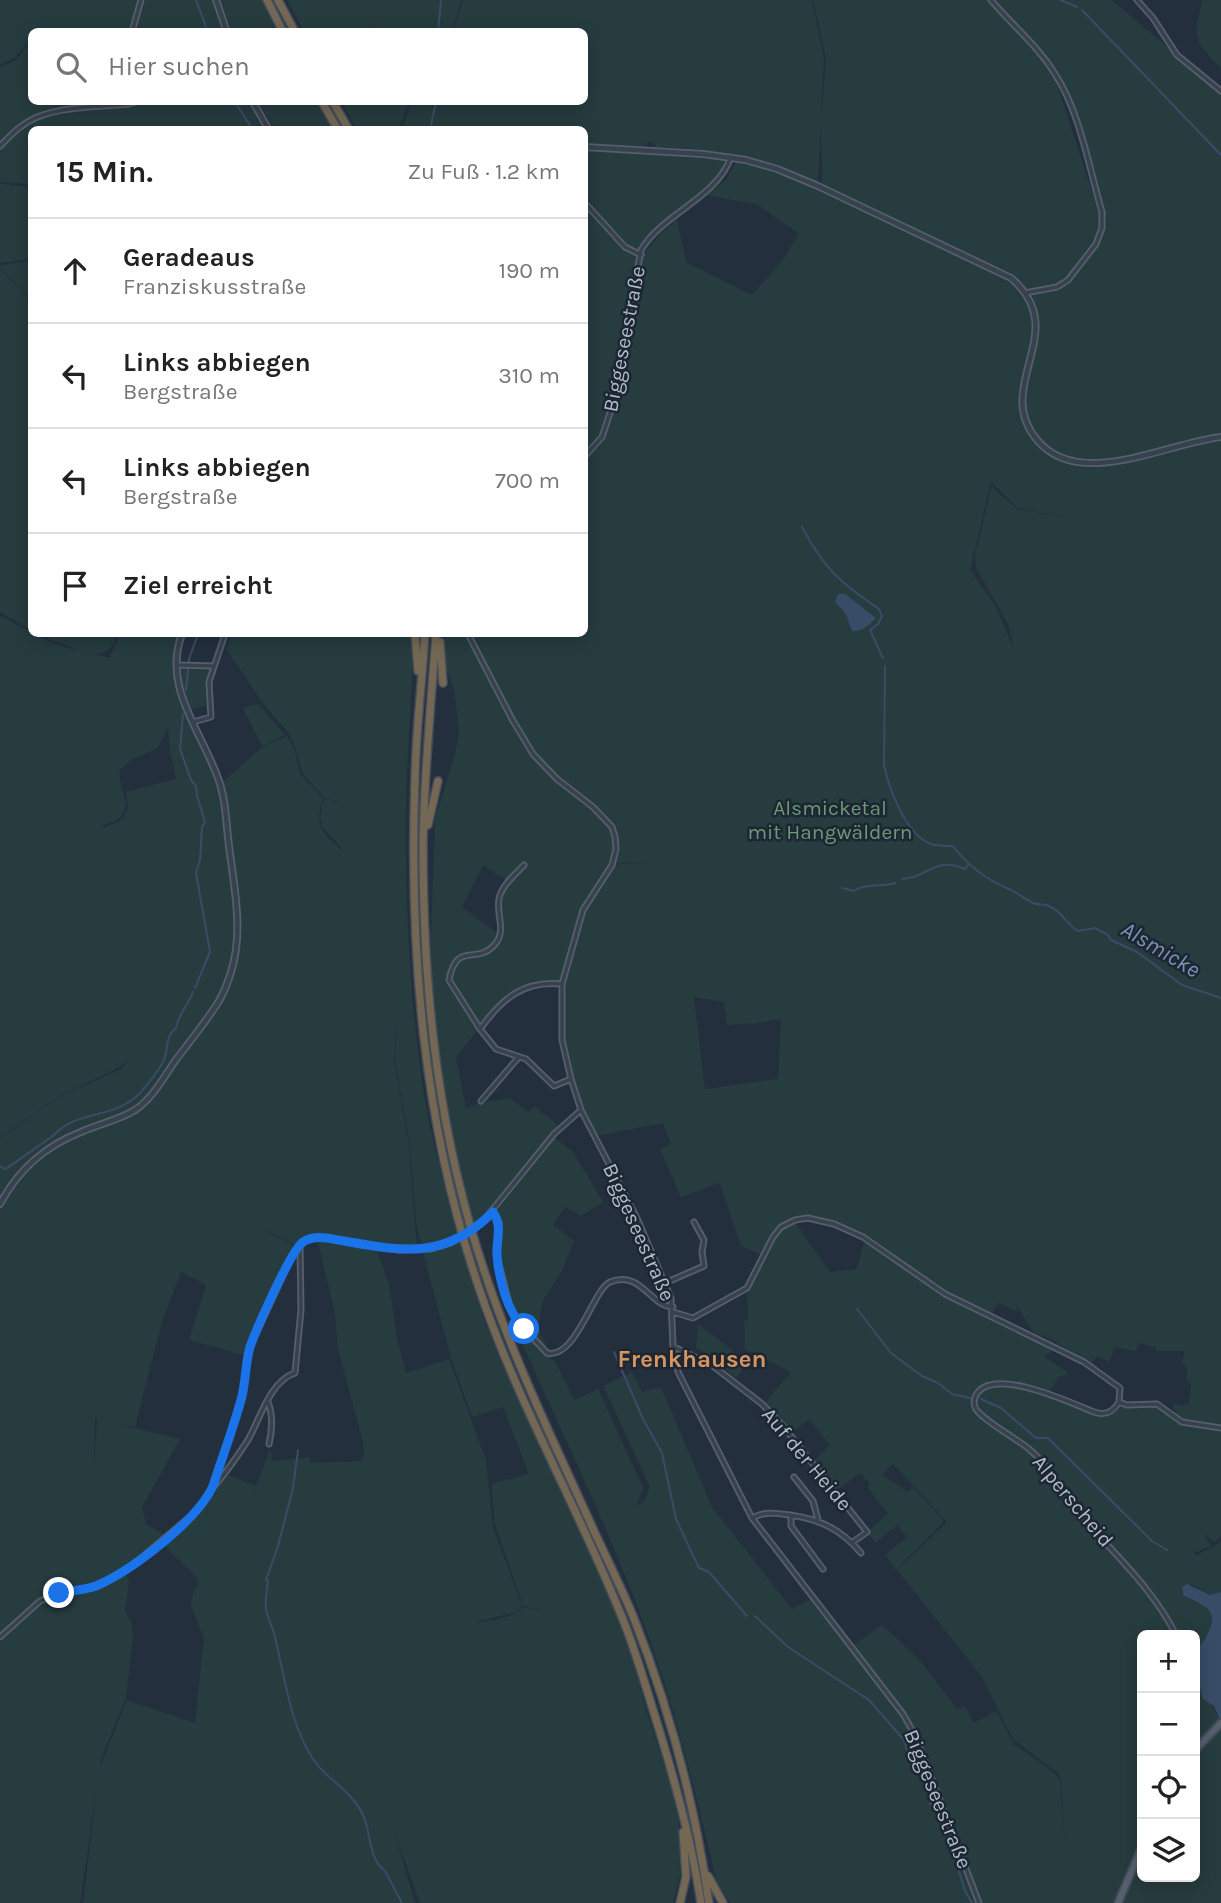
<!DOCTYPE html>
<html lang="de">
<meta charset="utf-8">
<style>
body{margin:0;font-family:Karla,sans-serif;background:#f2f2f2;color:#222}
.controls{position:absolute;right:21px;bottom:21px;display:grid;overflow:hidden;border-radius:10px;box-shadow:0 4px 18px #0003}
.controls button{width:63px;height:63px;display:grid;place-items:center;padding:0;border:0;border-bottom:2px solid #e0e0e0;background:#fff;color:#222;font:35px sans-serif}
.stop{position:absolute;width:21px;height:21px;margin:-16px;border:5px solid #1a73e8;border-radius:50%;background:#fff}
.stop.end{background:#1a73e8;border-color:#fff;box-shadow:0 2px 7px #0008}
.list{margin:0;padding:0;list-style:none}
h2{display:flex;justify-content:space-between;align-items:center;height:91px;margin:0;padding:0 28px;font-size:30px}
h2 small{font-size:23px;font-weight:400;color:#767676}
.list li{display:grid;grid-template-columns:46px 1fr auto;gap:21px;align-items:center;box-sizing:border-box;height:105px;padding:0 28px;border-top:2px solid #e0e0e0}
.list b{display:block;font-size:26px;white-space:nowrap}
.list p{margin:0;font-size:23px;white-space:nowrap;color:#767676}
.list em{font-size:23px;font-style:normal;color:#767676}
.icon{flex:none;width:38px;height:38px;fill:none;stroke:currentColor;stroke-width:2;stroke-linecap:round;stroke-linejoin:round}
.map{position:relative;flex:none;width:1221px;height:1903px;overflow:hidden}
.search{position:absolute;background:#fff;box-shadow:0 4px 18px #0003;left:28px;top:28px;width:560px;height:77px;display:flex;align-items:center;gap:18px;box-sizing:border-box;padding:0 24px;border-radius:10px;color:#767676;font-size:26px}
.panel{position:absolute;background:#fff;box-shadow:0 4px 18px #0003;left:28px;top:126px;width:560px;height:511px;border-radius:10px}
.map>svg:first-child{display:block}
.green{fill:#263c3f;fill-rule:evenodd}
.water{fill:#394c67}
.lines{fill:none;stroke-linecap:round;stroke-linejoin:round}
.stream{stroke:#394c67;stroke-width:2}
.minor-casing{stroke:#565f6c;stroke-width:7}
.tertiary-casing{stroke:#565f6c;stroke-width:8}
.primary-casing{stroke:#414a57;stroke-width:10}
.motorway-casing{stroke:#434c59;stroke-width:10}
.minor{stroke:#38414e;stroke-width:3.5}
.tertiary{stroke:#38414e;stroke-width:4.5}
.primary{stroke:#56606e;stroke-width:6}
.motorway{stroke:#746855;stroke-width:7}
.minor-bridge-casing{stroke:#565f6c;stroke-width:7;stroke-linecap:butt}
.minor-bridge{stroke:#38414e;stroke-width:3.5}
.route{stroke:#1a73e8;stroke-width:9}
.labels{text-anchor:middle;stroke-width:5;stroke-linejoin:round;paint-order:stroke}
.street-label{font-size:21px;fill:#b4bcc9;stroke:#1d2633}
.park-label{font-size:21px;fill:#6b9a76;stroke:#1d2633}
.water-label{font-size:23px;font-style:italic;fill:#7c92b1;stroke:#1d2633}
.quarter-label{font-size:24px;font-weight:bold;fill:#d59563;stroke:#1d2633}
</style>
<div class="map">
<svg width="1221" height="1903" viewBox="0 0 1221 1903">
<rect width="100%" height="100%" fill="#242f3e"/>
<path class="green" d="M0 0H213L225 31 32 32 31 40 14 58 0 65Z
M220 0H262L276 31H232Z
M287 0H461L452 32 369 31 375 24 367 31H304Z
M463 0H812L824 58 818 183C761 160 718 148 656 147L652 142H648L645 146 585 145 584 130H400L407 117 411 102H584V32L453 31Z
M813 0H987L1032 48 1054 75 1099 213 1100 229 1093 247 1089 244 1094 249 1104 228 1103 212 1080 141 1073 111 1056 69 1037 45 993 0H1112L1221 93V435L1208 436C1156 449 1081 481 1038 437 1028 426 1022 408 1024 392 1029 356 1049 336 1032 298L1036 293 1057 289 1053 285 1026 289 994 266 822 184 821 120 826 59Z
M1202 0H1221V68C1191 38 1194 40 1202 0Z
M31 42 32 102H132L57 111 33 119 0 144V68L16 60Z
M137 102H250L265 129 32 130 31 184 0 182V148C11 137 22 126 35 120 64 108 99 108 129 105Z
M258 102H316L333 129H275Z
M341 102H409L398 130 357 129Z
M584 150 725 160 721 173 637 248 626 246 585 197Z
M737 161C826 186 907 232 991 269 1086 325 983 380 1035 441 1046 454 1063 465 1080 467 1094 469 1109 465 1122 462 1155 455 1188 444 1221 441V1426L1197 1425 1178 1419 1172 1402 1181 1406 1189 1404 1191 1384 1187 1382V1368L1182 1363 1185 1351H1156V1347L1139 1343 1136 1351 1115 1347 1109 1362 1097 1356 1092 1364 1051 1339 1033 1332 1015 1303 1018 1312 998 1303 991 1315 946 1293 863 1236 808 1217 781 1226 764 1256 741 1246 720 1183 681 1197 660 1149 671 1144 663 1123 596 1136C572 1091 555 1035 563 983 565 969 570 955 574 941L582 942 575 940 583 910 612 865 654 861 613 864C620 836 613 827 594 807L602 799 593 807 557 779 534 754 470 634H584L585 206 622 249 638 257 610 410 602 436 592 451 603 437 612 411 642 256 661 233 677 220 686 262 752 295 782 261 799 234 756 204 706 195 726 180ZM991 482 1018 508 1074 519 1018 509 998 493 992 485 975 554 976 568 1008 624 1014 649 995 605 970 570ZM694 997 724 1002 727 1025 757 1023 781 1019 778 1079 705 1089Z
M0 184 31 187V259L0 263Z
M31 261H32L31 299 0 269V265Z
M0 270 31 300V630L0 612Z
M0 616 54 644 81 651 37 634H117C110 649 111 653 93 654L109 658 121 634H180L173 664 177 690 210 762 218 786 232 880 221 784 262 747 287 736 295 750 300 774 323 798C314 827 322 833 343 851 328 827 314 835 324 798L347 806 324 797 302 773 296 750 289 734 263 703 227 650 231 634H408L413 646C412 700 407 752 406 805 405 897 409 990 422 1081 429 1133 445 1185 459 1236L447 1242 422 1248 416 1221 410 1145 395 1060 398 1011 394 1060 409 1145 417 1248 376 1246 318 1236 304 1241 297 1246 248 1221 296 1247 247 1356 189 1340 206 1285 181 1272 162 1322 135 1427 95 1419 94 1471 97 1419 180 1439 142 1507 146 1524 166 1536 127 1567 78 1591 92 1589 126 1573 129 1581 125 1611 132 1623 133 1638 126 1698 101 1759 100 1767 127 1700 195 1723 204 1639 191 1606 193 1592 199 1582C194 1571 173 1557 163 1543L193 1518 226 1474 256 1486 250 1503 270 1449 272 1461 310 1457V1463L363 1461 364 1446 338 1349 335 1314 317 1238 376 1248 389 1284 397 1338 406 1373 449 1359 486 1460 493 1527 522 1606 516 1612 475 1622C492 1621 511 1619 523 1607L556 1615 523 1606 495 1524 491 1484 529 1474 503 1407 472 1417 452 1361 423 1253 460 1242 485 1323 615 1611 638 1675 645 1706 678 1806 680 1876 673 1903H420L395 1834 415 1903H83L97 1786 80 1903H0V1139L57 1098 121 1069 130 1059 120 1067 56 1098 0 1138ZM168 727 170 751 176 779 126 792 128 808 123 819 104 828 103 825C144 814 116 792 120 769L133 759 158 748Z
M445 634H467L511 719 532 755 556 780 593 808 611 827 615 838 616 849 611 864 582 909 561 981C552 983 543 980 534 983 503 993 478 1033 456 1056L466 1109 479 1103 510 1098 528 1112 535 1106 560 1127 492 1211 474 1227 454 1146 436 1037 430 960 435 819 455 754 459 732 454 688 444 664ZM483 865 508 882 498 901 500 935 462 907Z
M180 668 210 669 207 682 208 705 191 710 183 689Z
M258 704 285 735 262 746 243 708Z
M555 1138 574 1153 603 1202 581 1216 565 1207 553 1225 574 1241 562 1271 542 1302 538 1329 549 1351C540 1341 527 1331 519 1319 501 1290 501 1251 501 1218L497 1211Z
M794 1221 830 1272 857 1269 865 1238 945 1295 1029 1336 1052 1351 1044 1357 1069 1373 1059 1377 1049 1392 995 1382C982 1384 973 1392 972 1406L977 1415 1028 1450 1042 1463 1065 1493 1046 1461 1033 1449 979 1412 975 1404C986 1360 1075 1406 1101 1416L1107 1415 1122 1405 1138 1407 1156 1406 1162 1407 1182 1424 1221 1430V1536L1214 1542 1203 1533 1211 1546 1194 1553 1196 1556 1221 1542V1592L1210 1595 1192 1585H1184L1181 1591 1183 1595 1207 1608 1213 1617V1625L1197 1653V1674L1221 1723V1903H981L917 1735 904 1713 852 1646 882 1625 919 1659 957 1709 965 1706 974 1723 996 1711 1014 1744 1045 1766 1060 1779 1065 1845 1061 1779 1059 1774 1012 1738 982 1677 897 1570 947 1522 893 1464 882 1475 908 1492 913 1487 944 1521 896 1570 885 1555 907 1537 897 1525 876 1543 867 1532 888 1514 868 1488 870 1484 860 1473 835 1492 812 1463 830 1445 809 1419 790 1434 763 1405 791 1372 745 1349 744 1321 748 1319 747 1289 774 1238 781 1228ZM1150 1591 1179 1633V1635H1195V1877H1142V1635H1178Z
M513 1323 556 1363 574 1400 598 1389 643 1488 636 1505 644 1502 650 1487 603 1386 632 1372 642 1392 661 1387 712 1507 792 1609 811 1599 901 1716 913 1737 976 1903H730L717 1882C698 1803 679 1723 652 1646 613 1536 560 1429 513 1323Z
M698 1324 748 1362 736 1378 696 1347Z"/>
<path class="water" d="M838 594H845L876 618C869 625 862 632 852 631L846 614 835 602Z
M1187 1584 1210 1595 1221 1592V1723L1214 1706 1203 1699C1200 1685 1194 1668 1197 1654 1198 1649 1202 1643 1205 1639 1221 1610 1208 1608 1183 1595L1182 1587Z"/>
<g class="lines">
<path class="stream" d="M196 0 208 32
M1061 0 1077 7
M1082 10 1221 155
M438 32 441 0
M235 102 253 130
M430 130 436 102
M802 527C824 569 841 583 879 609L882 616 878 624 870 630 883 658
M885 666 884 765C889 789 906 835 931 844 937 846 946 846 953 846 968 866 987 880 1009 889 1017 892 1024 899 1033 903 1038 905 1045 904 1049 906 1062 911 1067 925 1078 931L1095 928 1108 935 1111 940 1137 952 1182 985 1221 998
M186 690 189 659 198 634
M183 714 180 749 191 780 196 786 197 796 205 822 202 827 200 860 196 873 210 952 195 988
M903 879C929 877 935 856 965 869L968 865
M842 888 854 891C865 883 882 887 896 883
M0 1166 5 1169C20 1160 35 1148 50 1138 57 1132 63 1126 72 1122 95 1112 121 1113 140 1093 148 1084 157 1073 163 1062 169 1051 164 1037 176 1028 178 1015 188 1005 193 992
M857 1309 891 1353 922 1376 938 1383 952 1394 970 1398
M614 1352 643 1419 662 1453 676 1519 699 1568 709 1572 747 1616
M981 1399 1001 1408 1036 1438H1048L1152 1541 1167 1550
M298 1450 293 1488 278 1546 266 1580 268 1581C267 1590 265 1599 266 1608 267 1617 271 1624 274 1633 285 1676 289 1722 313 1759 326 1779 351 1790 362 1813 372 1832 367 1857 385 1871L402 1903
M755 1616 788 1647 869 1700 904 1740 911 1764 924 1779 926 1786
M929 1796 930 1803 942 1817C942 1828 949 1836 948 1844L952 1848 965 1891 972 1903"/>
<g class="minor-casing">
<path id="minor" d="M991 0C1012 25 1038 46 1055 74 1080 112 1089 168 1102 212V228L1096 244 1068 280 1057 287 1025 293
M1137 0 1153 18 1177 55 1221 91
M132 32 141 0
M0 146C11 135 21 124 35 118 63 106 99 107 129 104L136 102
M584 202 625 247 641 255
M584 457 602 437 611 410 641 250C663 213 716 199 731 157
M468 634 512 719 533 754 557 779 593 807 612 827 615 837 616 849 612 865 583 910 562 984V1040L571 1079 581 1110 637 1218 671 1298 673 1347 678 1372 752 1518 903 1714 915 1735 979 1903
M177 665 213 666
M193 722 211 717 209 682 225 634
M562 984C523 980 502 999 480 1029L496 1049 526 1059 554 1086 571 1079
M480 1029 449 980C457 939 477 967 496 943 507 929 494 910 500 895 504 883 516 874 524 865
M481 1101 518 1058
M493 1212 499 1223 497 1256 510 1307 516 1320 547 1353C576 1360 593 1289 610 1282 642 1270 649 1306 673 1307
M481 1224 554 1134 581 1110
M665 1283 704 1266 702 1252 704 1240 694 1222
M673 1312 693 1318 747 1288 773 1237 781 1227 795 1220 808 1218 834 1224 863 1237 945 1294 1084 1362 1120 1388 1119 1402C1113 1412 1106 1416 1094 1412 1071 1403 998 1368 978 1392 975 1396 973 1402 975 1407 977 1417 1019 1440 1029 1449 1051 1467 1058 1487 1075 1508 1109 1550 1150 1584 1175 1633
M674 1347 713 1366 762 1404 783 1426 867 1532 853 1542
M268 1402C273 1415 272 1431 269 1444
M1119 1402 1127 1405 1157 1404 1182 1422 1221 1428
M794 1477 813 1501 818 1520
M215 1485C227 1472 238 1455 248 1440 260 1419 270 1381 295 1373L301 1310 300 1245
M791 1515V1526L823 1569
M752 1518C765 1511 776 1513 790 1515 820 1519 842 1530 861 1553
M0 1637 40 1601 59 1593 93 1587 128 1569 199 1509 213 1486 242 1397 250 1347 292 1256 305 1241 318 1237 399 1250 431 1249 451 1243"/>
</g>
<g class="tertiary-casing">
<path id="tertiary" d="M216 0 227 32
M253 102 269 130
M584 147 703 154 746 160 777 169 818 186 1011 278C1074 332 990 386 1038 441 1080 490 1167 443 1221 437
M0 1204C18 1170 45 1146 81 1132 99 1124 119 1120 135 1110 152 1099 164 1077 175 1061 190 1041 206 1022 219 1001 224 992 228 982 231 972 244 932 234 886 229 846 226 823 226 799 218 778 201 730 162 687 182 634"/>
</g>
<g class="primary-casing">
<path id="primary" d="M1195 1750 1221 1723
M1118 1903 1142 1847"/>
</g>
<g class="motorway-casing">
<path id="motorway" d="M267 0 283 32
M278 0 295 32
M322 102 338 130
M333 102 349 130
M415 634 418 671
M425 634C422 682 416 730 415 779 409 951 423 1124 479 1288 516 1399 575 1502 619 1610 633 1642 643 1677 653 1710 673 1773 691 1838 701 1903
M436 634C431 704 424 775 423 845 423 998 439 1143 490 1288 519 1371 558 1451 594 1531 607 1559 621 1587 633 1616 669 1707 695 1805 709 1903
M440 642 443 683
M428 825 438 781
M708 1876 723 1903
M680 1903 686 1877 683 1832"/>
</g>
<use href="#minor" class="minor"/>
<use href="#tertiary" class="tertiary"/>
<use href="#primary" class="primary"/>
<use href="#motorway" class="motorway"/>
<g class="minor-bridge-casing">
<path id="minor-bridge" d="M451 1243 481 1224"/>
</g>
<use href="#minor-bridge" class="minor-bridge"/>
</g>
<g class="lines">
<path class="route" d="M59 1593C70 1591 85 1590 96 1586 131 1571 197 1521 213 1486 222 1458 233 1429 241 1400 246 1383 245 1364 250 1347 256 1330 291 1250 303 1242 316 1234 330 1239 344 1241 405 1252 446 1259 493 1212 503 1226 496 1239 497 1255 499 1280 507 1311 524 1329"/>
</g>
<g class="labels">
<g class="street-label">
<text transform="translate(624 339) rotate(-79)" y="7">Biggeseestraße</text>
<text transform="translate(639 1232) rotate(66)" y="7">Biggeseestraße</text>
<text transform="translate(807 1459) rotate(50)" y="7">Auf der Heide</text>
<text transform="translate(1073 1501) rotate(50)" y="7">Alperscheid</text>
<text transform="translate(938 1799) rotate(68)" y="7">Biggeseestraße</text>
</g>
<g class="park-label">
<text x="830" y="815">Alsmicketal<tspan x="830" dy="24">mit Hangwäldern</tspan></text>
</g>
<g class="water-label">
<text transform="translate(1161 949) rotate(31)" y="8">Alsmicke</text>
</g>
<g class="quarter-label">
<text x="692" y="1367">Frenkhausen</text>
</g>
</g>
</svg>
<div class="controls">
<button>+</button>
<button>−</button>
<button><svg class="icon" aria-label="locate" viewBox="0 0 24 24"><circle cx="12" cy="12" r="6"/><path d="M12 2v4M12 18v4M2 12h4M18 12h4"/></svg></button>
<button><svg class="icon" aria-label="layers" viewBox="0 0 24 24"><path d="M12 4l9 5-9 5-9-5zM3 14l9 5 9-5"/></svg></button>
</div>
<div class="stop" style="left:524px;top:1329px"></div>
<div class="stop end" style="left:59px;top:1593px"></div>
<div class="search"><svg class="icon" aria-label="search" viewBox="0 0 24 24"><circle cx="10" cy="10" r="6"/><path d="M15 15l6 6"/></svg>Hier suchen</div>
<section class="panel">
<h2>15 Min.<small>Zu Fuß · 1.2 km</small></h2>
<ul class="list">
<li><svg class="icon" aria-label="ahead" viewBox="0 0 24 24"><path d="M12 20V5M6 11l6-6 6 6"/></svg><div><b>Geradeaus</b><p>Franziskusstraße</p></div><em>190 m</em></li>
<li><svg class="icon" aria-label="left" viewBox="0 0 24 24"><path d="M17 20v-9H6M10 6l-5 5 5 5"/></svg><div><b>Links abbiegen</b><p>Bergstraße</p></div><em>310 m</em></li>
<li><svg class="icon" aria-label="left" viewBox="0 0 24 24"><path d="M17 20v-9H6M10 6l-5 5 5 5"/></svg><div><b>Links abbiegen</b><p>Bergstraße</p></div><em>700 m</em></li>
<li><svg class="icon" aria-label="arrive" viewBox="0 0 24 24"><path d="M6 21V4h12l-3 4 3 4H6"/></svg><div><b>Ziel erreicht</b></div></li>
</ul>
</section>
</div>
